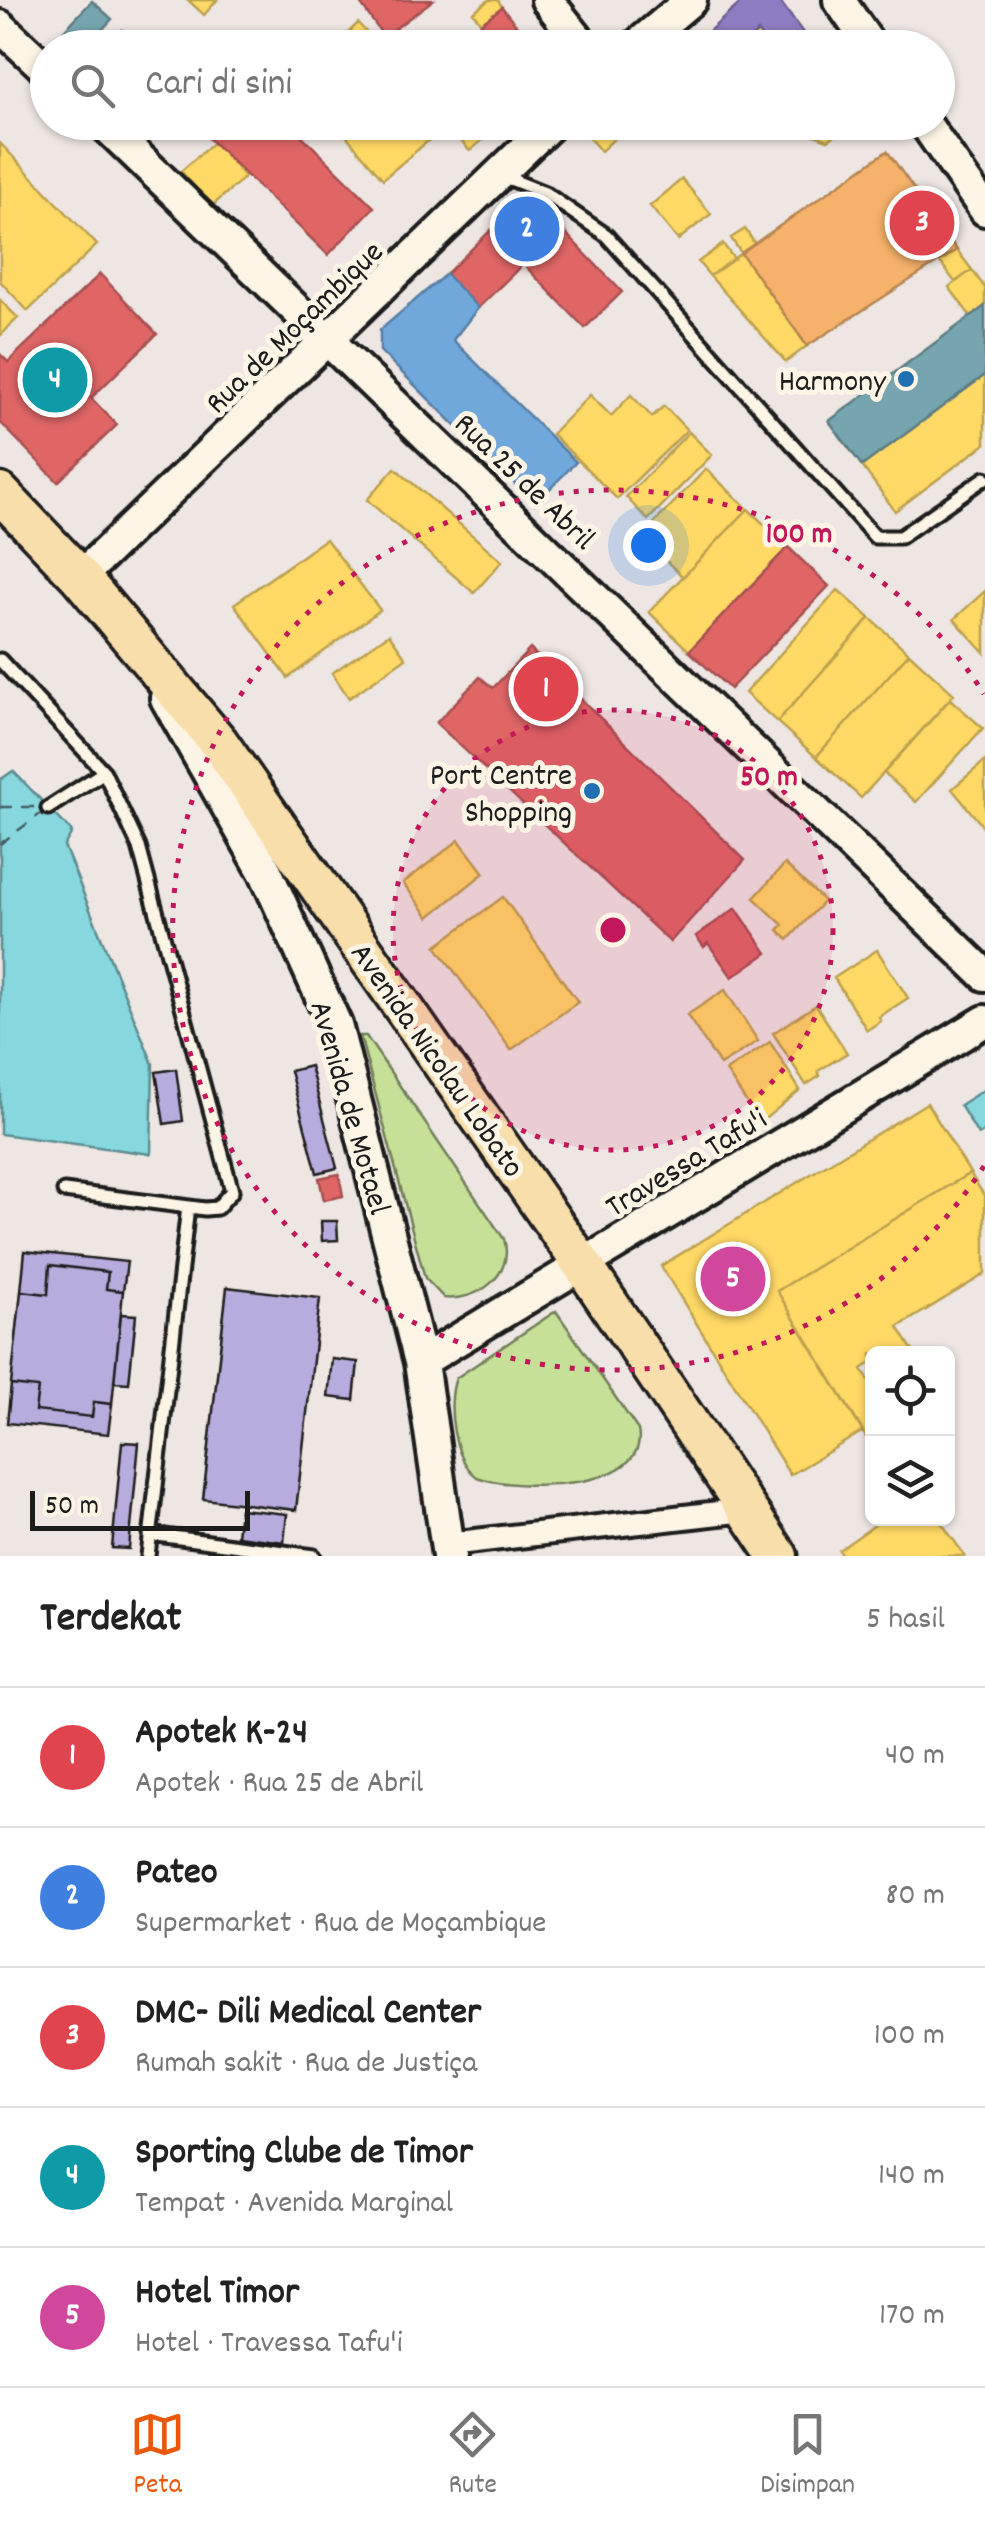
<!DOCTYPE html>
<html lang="id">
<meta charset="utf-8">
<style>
body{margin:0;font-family:Dekko,sans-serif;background:#f6f6f6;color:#222}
.controls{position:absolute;right:30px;bottom:30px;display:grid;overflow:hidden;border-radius:15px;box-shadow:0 2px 8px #0004}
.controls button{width:90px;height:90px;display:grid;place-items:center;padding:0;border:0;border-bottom:2px solid #e0e0e0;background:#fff;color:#222;font:50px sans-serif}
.scale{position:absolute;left:30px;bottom:25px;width:220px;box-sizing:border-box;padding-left:10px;border:5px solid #1c1c1c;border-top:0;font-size:28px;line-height:35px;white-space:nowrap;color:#1c1c1c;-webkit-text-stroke:8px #fcf5e5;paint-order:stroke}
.you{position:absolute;left:648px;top:545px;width:35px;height:35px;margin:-25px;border:8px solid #fff;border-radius:50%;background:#1a73e8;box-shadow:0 0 0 15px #1a73e833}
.badge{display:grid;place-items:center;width:65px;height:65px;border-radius:50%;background:#ea580c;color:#fff;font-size:32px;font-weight:700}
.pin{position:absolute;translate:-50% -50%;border:5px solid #fff;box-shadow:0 2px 10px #0006}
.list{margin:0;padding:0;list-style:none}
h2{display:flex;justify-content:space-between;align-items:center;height:130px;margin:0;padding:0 40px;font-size:42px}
h2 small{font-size:32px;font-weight:400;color:#767676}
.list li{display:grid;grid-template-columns:65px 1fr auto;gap:30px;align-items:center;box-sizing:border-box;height:140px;padding:0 40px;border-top:2px solid #e0e0e0}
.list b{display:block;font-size:38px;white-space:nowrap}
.list p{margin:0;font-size:32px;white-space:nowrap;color:#767676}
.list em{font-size:32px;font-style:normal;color:#767676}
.icon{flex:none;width:55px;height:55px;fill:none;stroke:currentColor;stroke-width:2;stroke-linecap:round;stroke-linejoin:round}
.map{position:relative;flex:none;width:985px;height:1556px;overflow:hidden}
.search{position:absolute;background:#fff;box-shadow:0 2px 8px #0004;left:30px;right:30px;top:30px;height:110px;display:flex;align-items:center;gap:25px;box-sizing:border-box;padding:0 35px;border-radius:55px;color:#767676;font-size:38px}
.sheet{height:830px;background:#fff}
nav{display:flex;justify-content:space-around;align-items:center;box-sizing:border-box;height:140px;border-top:2px solid #e0e0e0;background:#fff;font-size:28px;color:#767676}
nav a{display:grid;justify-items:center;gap:5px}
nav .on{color:#ea580c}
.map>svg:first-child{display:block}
.green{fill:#c6e097;stroke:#717e5a;stroke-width:2.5}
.water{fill:#86d7de;stroke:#5c8c90;stroke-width:2.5}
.homes{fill:#ffd966;stroke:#bba050;stroke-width:2.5}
.shops{fill:#e06666;stroke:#a55050;stroke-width:2.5}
.offices{fill:#8e7cc3;stroke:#6c5f91;stroke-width:2.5}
.schools{fill:#6fa8dc;stroke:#567ea2;stroke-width:2.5}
.health{fill:#f6b26b;stroke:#b58553;stroke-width:2.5}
.public{fill:#76a5af;stroke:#5b7c83;stroke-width:2.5}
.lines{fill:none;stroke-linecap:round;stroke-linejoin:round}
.ferry{stroke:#415d60;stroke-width:2.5;stroke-dasharray:12 10;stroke-linecap:butt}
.building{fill:#b7acdd;stroke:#1c1c1c;stroke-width:2.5}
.service-casing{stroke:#1c1c1c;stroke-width:19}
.minor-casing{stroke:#1c1c1c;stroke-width:30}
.tertiary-casing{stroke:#1c1c1c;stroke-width:38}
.secondary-casing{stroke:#1c1c1c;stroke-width:40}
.primary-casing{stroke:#1c1c1c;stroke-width:45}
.service{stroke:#fcf5e5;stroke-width:11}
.minor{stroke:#fcf5e5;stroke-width:22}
.tertiary{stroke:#fcf5e5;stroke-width:30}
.secondary{stroke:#fcf5e5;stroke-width:32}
.primary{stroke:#f8deab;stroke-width:38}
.ring{fill:none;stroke:#c2185b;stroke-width:5;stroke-dasharray:5 10}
.poi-dot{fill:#1f6fb2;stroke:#fcf5e5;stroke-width:4}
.labels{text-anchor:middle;stroke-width:10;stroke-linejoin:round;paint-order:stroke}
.street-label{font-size:32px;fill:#1c1c1c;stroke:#fcf5e5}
.poi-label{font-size:32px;fill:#1c1c1c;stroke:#fcf5e5;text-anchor:end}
.centre{fill:#c2185b;stroke:#fcf5e5;stroke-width:5}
.ring-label{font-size:30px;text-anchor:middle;font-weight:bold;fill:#c2185b;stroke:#fcf5e5;stroke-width:10;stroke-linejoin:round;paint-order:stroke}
</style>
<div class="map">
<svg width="985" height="1556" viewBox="0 0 985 1556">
<rect width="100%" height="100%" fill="#eee6e3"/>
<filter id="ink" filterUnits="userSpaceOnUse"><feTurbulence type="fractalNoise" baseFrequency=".01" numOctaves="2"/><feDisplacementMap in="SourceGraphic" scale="20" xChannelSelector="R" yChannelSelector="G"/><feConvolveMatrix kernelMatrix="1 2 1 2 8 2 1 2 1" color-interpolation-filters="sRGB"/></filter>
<g filter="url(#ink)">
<path class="green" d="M360 1036H366L504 1239C515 1274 478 1302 444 1298L425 1278Z
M556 1311 638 1430C651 1492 513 1491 477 1477 453 1459 446 1405 456 1378Z"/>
<path class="water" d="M13 771 72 832 64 846 153 1064 151 1154 0 1134V780Z
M985 1089V1131L978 1135 960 1105Z"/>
<path class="homes" d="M188 0H217L204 15Z
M489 0H498L502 7 481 23 473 12Z
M358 23 377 44 374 48H333Z
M455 26 472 48H438L434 43Z
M758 32 763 39 753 48H738Z
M341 122H434L441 130 383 179 337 125Z
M453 122H493L497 127 470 151 448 126Z
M606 122H632L601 151 589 138Z
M856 122 828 140 812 134 806 122Z
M214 142 245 177 212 206 181 171Z
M0 143 97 245 28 311 0 281Z
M682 179 711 214 678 240 650 206Z
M745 229 755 244 741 253 731 238Z
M723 244 734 259 710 276 698 262Z
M957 250 972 270 955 282 940 262Z
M741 253 807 346 786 362 710 276Z
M972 270 985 288V306L971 317 949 287Z
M0 300 18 318 0 336Z
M985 375V444L895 511 862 466Z
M590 395 611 416 631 395 652 417 664 406 687 430 617 499 552 434Z
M689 432 712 455 648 520 626 497Z
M395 468 502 561 474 593 367 500Z
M706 469 748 509 683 577 641 537Z
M748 509 788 547 689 651 649 612Z
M326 539 380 610 288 678 234 604Z
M838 590 870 618 777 722 745 693Z
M985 591V653L954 619Z
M870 618 909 653 816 757 777 722Z
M389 634 406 658 349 698 332 673Z
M909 653 954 694 861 798 816 757Z
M950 699 983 728 916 802 884 773Z
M985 761V829L952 789Z
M459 840 484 873 429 917 403 883Z
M785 864 824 901 788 940 778 930 783 925 754 898Z
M503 897 578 1002 511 1050 436 946Z
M877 950 908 998 879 1017 881 1021 867 1030 834 978Z
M725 990 758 1041 720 1065 687 1015Z
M816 1005 847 1053 818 1071 820 1076 806 1085 773 1033Z
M770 1042 800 1090 760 1123 726 1071Z
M927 1103 970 1173 777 1291 863 1431 790 1475 661 1266Z
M970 1173 985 1197V1274L898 1327 915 1354H872V1362L862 1369 872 1385V1447L777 1291Z
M885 1518H938L965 1556H843L839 1550Z"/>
<path class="shops" d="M364 0H433L384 37 360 3Z
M502 7 525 36 511 48H499L481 23Z
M192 122H288L374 207 328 255Z
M528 194 622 292 585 328 523 264 478 308 446 274Z
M100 274 157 334 91 398 117 425 58 482 0 422V354L8 362Z
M788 547 829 586 730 689 689 651Z
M530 649 745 860 670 942 436 723 480 677 493 688Z
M736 908 767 953 732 977 708 943 704 947 696 936Z
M339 1174 343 1196 324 1200 319 1178Z"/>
<path class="offices" d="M744 0H779L814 48H769L758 32 738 48H690Z"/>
<path class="schools" d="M446 274 478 308 453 340 576 462 535 504 380 351V330Z"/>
<path class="health" d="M887 151 957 250 807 346 741 253Z"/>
<path class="public" d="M92 1 112 19 99 33 109 43 122 30 135 42 130 48H61L54 41Z
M985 306V375L862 466 829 421Z"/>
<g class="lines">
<path class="ferry" d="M0 807H42
M0 844 43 812"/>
</g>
<path class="building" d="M310 1066 337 1168 317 1173 290 1071Z
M176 1069 183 1121 164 1124 156 1072Z
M321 1221H337L338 1240 322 1241Z
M25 1251 127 1262 123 1291 106 1289 108 1272 50 1265 48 1294 21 1291Z
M50 1265 108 1272 106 1289 123 1291 112 1404 94 1402 92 1417 35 1411 38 1388 11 1385 21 1291 48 1294Z
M227 1287 320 1298 296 1510 203 1499Z
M121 1314 136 1315 129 1383 114 1382Z
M332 1359 358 1362 354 1400 328 1397Z
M11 1385 38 1388 35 1411 92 1417 94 1402 112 1404 108 1434 7 1423Z
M122 1442 139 1443 129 1549 112 1548Z
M240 1509 287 1514 284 1542 237 1536Z"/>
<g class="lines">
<g class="service-casing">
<path id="service" d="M500 175 545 193 606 235 875 537H900L985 478
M0 660 104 772 139 847 232 1191 217 1208 205 1209 64 1191
M48 808 104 772
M150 1534 314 1556
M148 1556 188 1207"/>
</g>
<g class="minor-casing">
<path id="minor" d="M449 1544 745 1510"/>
</g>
<g class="tertiary-casing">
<path id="tertiary" d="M547 0 585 48
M839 0 872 48
M0 26 48 71
M634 48 691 0
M102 122 985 975
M924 122 985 210
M80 577 553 122
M421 1362 985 1021"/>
</g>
<g class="secondary-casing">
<path id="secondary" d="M167 698 266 873 335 1025 421 1362 449 1556"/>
</g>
<g class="primary-casing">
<path id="primary" d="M0 493 80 577 219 743 582 1264 778 1556"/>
</g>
<use href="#service" class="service"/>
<use href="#minor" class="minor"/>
<use href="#tertiary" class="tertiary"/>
<use href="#secondary" class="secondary"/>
<use href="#primary" class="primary"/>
</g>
</g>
<circle cx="613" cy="930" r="220" fill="#c2185b" fill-opacity=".12"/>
<g class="ring">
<circle cx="613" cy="930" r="220"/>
<path d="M984 1166A440 440 0 1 1 984 694"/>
</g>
<g class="poi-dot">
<circle cx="906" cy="379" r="10"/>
<circle cx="592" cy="791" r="10"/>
</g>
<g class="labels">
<g class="street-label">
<text transform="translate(293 326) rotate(-44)" y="11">Rua de Moçambique</text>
<text transform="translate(526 480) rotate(44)" y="11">Rua 25 de Abril</text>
<text transform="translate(439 1059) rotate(55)" y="11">Avenida Nicolau Lobato</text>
<text transform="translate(352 1107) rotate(74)" y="11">Avenida de Motael</text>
<text transform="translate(685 1161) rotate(-31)" y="11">Travessa Tafu'i</text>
</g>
<g class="poi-label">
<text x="886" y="390">Harmony</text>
<text x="572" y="784">Port Centre<tspan x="572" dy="37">Shopping</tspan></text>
</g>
</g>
<circle cx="613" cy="930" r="15" class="centre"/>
<g class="ring-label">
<text x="799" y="542">100 m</text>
<text x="769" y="785">50 m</text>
</g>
</svg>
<div class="controls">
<button><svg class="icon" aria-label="locate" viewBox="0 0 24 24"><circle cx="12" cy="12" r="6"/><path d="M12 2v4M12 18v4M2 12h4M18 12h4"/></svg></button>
<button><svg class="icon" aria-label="layers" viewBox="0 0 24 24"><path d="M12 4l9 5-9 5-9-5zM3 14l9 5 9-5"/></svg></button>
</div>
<div class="scale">50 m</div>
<div class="you"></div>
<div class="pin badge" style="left:546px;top:689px;background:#e0444e">1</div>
<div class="pin badge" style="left:527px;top:229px;background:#3f7fe0">2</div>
<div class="pin badge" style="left:922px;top:223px;background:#e0444e">3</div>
<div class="pin badge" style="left:55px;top:380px;background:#0f9aa8">4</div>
<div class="pin badge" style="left:733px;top:1279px;background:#d1479c">5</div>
<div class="search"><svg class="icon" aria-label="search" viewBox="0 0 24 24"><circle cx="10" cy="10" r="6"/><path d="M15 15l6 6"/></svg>Cari di sini</div>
</div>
<section class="sheet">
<h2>Terdekat<small>5 hasil</small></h2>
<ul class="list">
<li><span class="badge" style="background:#e0444e">1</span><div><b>Apotek K-24</b><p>Apotek · Rua 25 de Abril</p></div><em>40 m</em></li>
<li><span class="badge" style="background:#3f7fe0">2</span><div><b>Pateo</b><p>Supermarket · Rua de Moçambique</p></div><em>80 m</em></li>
<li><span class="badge" style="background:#e0444e">3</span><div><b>DMC- Dili Medical Center</b><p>Rumah sakit · Rua de Justiça</p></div><em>100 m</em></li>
<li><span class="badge" style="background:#0f9aa8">4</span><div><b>Sporting Clube de Timor</b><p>Tempat · Avenida Marginal</p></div><em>140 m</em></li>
<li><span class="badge" style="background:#d1479c">5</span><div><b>Hotel Timor</b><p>Hotel · Travessa Tafu'i</p></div><em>170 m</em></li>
</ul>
</section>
<nav>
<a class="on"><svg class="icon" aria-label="map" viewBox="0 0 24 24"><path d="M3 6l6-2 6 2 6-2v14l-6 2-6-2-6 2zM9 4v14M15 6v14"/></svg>Peta</a>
<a><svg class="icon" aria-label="directions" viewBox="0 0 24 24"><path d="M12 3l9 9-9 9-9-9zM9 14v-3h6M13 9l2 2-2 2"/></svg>Rute</a>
<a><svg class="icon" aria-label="saved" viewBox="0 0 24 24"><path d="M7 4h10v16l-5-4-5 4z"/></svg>Disimpan</a>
</nav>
